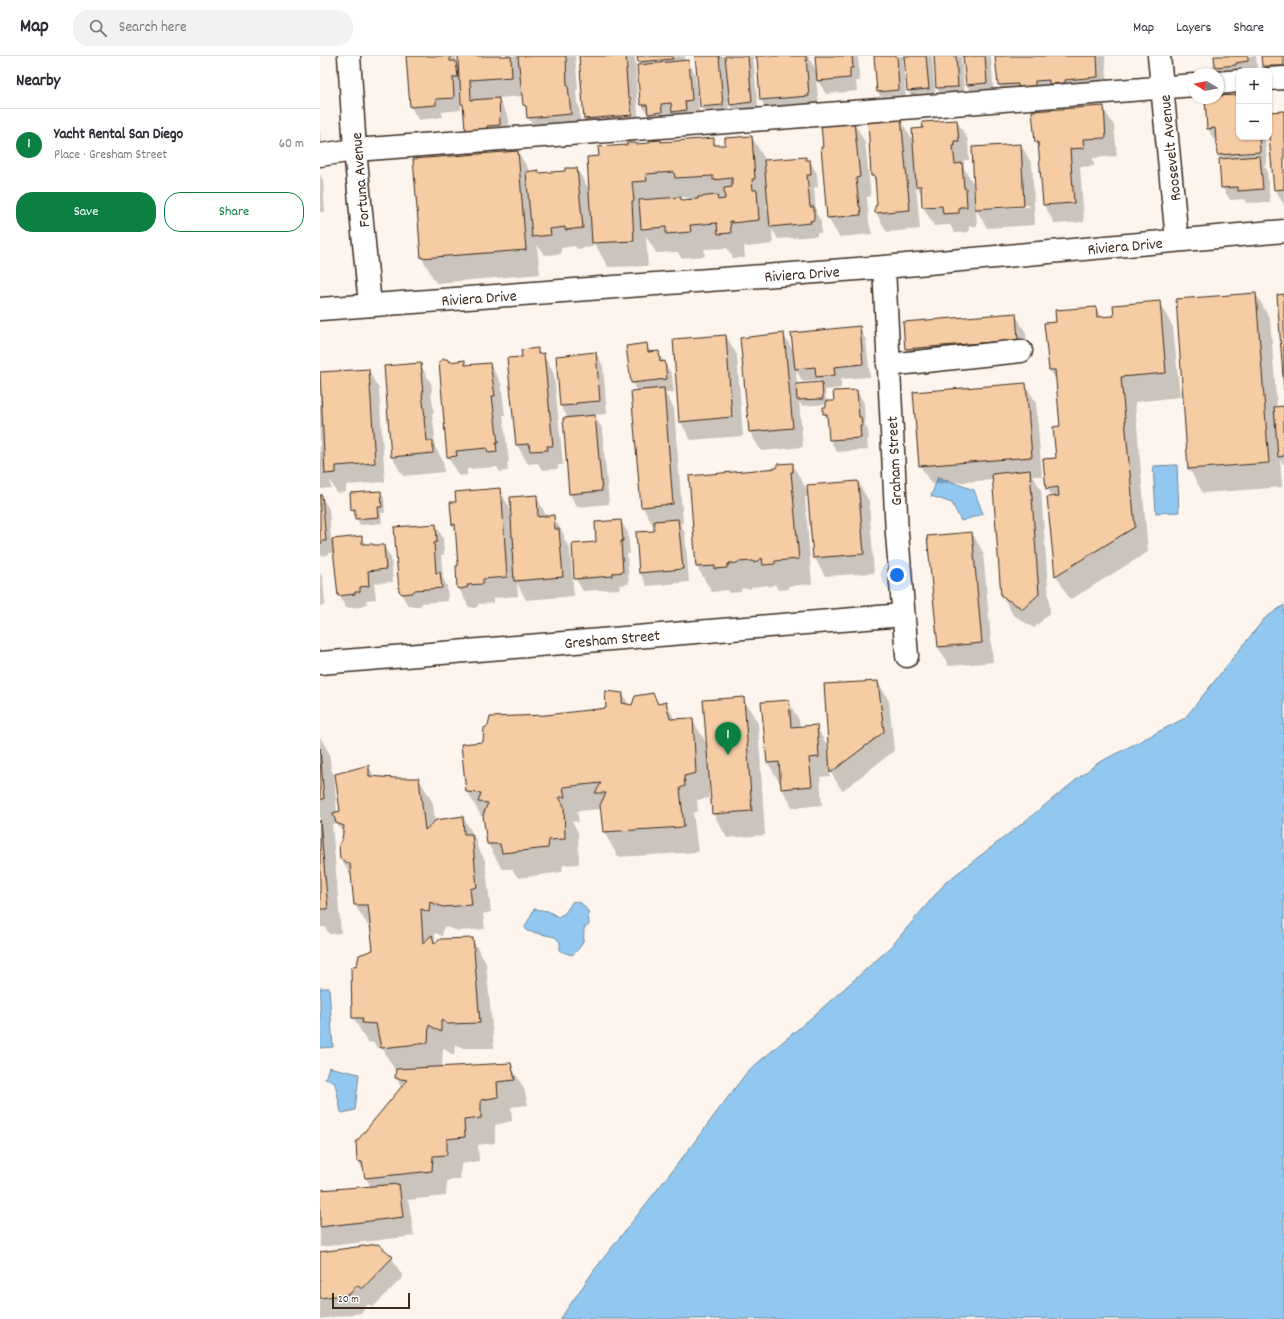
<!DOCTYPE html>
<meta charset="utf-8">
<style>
body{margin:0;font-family:Dekko,sans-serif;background:#f2f2f3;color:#2b2b33}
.controls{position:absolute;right:12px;top:12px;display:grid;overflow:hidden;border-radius:8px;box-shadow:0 1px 3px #0004}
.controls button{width:36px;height:36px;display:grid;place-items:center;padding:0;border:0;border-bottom:1px solid #e1e1e2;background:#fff;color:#2b2b33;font:20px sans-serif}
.compass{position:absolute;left:868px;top:12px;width:36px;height:36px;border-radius:50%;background:#fff;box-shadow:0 1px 3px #0004;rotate:280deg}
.scale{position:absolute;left:12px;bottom:10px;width:78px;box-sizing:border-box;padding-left:4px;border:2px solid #3b2a1e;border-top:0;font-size:11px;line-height:14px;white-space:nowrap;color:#3b2a1e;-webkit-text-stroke:3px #fff;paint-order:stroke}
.you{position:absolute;left:577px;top:519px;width:14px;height:14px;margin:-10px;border:3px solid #fff;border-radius:50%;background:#1a73e8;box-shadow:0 0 0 6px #1a73e833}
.badge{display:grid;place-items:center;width:26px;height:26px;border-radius:50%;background:#0b8043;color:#fff;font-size:13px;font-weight:700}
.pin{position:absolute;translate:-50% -33px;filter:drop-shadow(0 1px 2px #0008)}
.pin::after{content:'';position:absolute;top:21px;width:14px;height:12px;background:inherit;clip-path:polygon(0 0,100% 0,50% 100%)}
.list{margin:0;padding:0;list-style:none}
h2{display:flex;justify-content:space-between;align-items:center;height:52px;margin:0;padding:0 16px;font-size:17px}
h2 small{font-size:13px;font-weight:400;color:#7c7c81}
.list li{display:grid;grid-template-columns:26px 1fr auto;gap:12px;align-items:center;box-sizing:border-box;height:72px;padding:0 16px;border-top:1px solid #e1e1e2}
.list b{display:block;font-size:15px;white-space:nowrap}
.list p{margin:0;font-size:13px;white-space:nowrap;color:#7c7c81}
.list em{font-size:13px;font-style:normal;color:#7c7c81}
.actions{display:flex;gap:8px;padding:12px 16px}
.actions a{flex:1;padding:9px 0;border:1px solid #0b8043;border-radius:16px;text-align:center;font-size:14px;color:#0b8043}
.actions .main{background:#0b8043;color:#fff}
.icon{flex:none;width:22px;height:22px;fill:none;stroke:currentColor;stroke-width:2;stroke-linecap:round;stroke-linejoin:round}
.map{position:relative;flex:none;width:964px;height:1263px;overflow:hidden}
header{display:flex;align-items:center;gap:24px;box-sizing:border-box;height:56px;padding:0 20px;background:#fff;border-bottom:1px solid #e1e1e2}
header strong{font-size:19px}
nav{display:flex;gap:22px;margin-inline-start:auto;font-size:14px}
.search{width:280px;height:36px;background:#f2f2f3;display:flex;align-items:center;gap:10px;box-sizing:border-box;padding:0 14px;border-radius:16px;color:#7c7c81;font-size:15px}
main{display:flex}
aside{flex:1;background:#fff}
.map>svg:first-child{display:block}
.water{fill:#92c8f0;stroke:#6f899c}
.shadow{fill:#0003;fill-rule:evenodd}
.building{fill:#f5cca4;stroke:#3b2a1e}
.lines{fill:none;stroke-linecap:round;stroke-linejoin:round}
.minor-casing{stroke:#3b2a1e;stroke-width:25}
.minor{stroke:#fff;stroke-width:22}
.labels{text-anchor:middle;stroke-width:3;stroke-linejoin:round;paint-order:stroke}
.street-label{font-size:16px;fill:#3b2a1e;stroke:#fff}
</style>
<header>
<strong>Map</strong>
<div class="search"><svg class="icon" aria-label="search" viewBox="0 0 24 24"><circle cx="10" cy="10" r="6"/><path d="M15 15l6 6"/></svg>Search here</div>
<nav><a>Map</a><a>Layers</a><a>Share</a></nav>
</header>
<main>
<aside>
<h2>Nearby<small></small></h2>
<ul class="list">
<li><span class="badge">1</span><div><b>Yacht Rental San Diego</b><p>Place · Gresham Street</p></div><em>60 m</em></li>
</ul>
<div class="actions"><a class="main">Save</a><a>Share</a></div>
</aside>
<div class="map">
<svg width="964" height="1263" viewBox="0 0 964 1263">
<rect width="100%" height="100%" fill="#fdf5ed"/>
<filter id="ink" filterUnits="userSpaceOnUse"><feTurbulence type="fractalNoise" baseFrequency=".025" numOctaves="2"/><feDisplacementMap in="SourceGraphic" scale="8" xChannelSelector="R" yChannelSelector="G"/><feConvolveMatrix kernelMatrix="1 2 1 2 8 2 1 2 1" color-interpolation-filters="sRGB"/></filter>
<g filter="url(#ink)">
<path class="water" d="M857 409 859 456 836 457 833 410Z
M618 421 654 434 663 458 641 465 632 447 611 440Z
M964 549V1263H240L275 1213 366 1097 427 1016 491 962 570 892 626 826 699 770 776 708 865 662 944 563Z
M253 845 261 847 268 855 269 869 264 872C264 886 263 890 252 899L240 895V886L235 881 207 875 205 871 214 853 228 855 238 861 245 857Z
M0 932H9L13 991 0 992Z
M9 1011 39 1018 35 1054 23 1057 21 1056 15 1027 5 1023Z"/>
<path class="shadow" d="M87 0H136V6L139 11V0H255L258 33 256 34 257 47 259 50 261 77 219 80 208 61 203 40 178 42 189 62 190 88 178 89V95L158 96 146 72 142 34H139L141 54 122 56 123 61 98 64 91 51Z
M260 0H315L318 58 320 61 322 78 276 82 265 63Z
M318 0H365V5H368L375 18 379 57 372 58 373 67 330 62 322 49 321 9 319 5Z
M376 0H433L439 59 418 61 408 45 410 61 388 63 381 51Z
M437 0H488L498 18 496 0H538L540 25H536L537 35 506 38 496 22 500 59 452 63 441 44Z
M555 0H612L616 45 595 47 588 34 585 4H583L586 47 565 48 558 36Z
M615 0H641L645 43 625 45 617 32Z
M644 0H671L674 40 654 42 647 29Z
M676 0H785L789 40 690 48 679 29Z
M895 0H936L938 15H919L906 29 895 10Z
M942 0H964V23L946 15 943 10Z
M919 40V81H945L947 108 944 109 947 114 950 146 926 147 924 143 910 144 902 131 901 104 898 99 897 85 895 86 888 73 891 42Z
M783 51 794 70 797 100 773 102 774 110 760 111 764 166 735 168 724 149 720 93 716 86Z
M964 56V149L955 133 949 74V57Z
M580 63 594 86 604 73 637 65 648 84 649 104H644V112L653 127V139H655L701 89 712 108 715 169 667 172 656 153 657 170H649V176L635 177 630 169 614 170 603 151V140L596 129 600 173 567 176 556 157V150H558L556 128 552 120 549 89ZM709 149V151L664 153V151Z
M534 67 545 86 551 140 547 141 549 167 552 178 519 181 508 162Z
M0 72 1 86H0Z
M432 81 446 105 485 102 487 105H490L497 118 498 131 494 132 496 157 501 165V177H497V180L458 183 452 173 453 188 428 191 427 190H424L425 202H413L407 192 384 193 385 200 361 202 358 196 336 197 326 180 328 210 288 211 273 185V191L257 193 255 190 241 192V198L224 199 217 189 220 218 116 227 102 202 198 96 210 116 219 118 246 116 257 113 270 135 280 101 316 89 330 88 341 85 342 87 393 83 397 90 406 89ZM360 141H367L369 145H362ZM446 148H449V157L446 151Z
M0 119 3 124 5 156H0Z
M936 238 950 263 957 352 964 351V409L960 403 962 431 883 437 869 413Z
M839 246 853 271 860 341 815 346 828 496 750 544 736 519 733 442 727 432 737 403 741 371 737 326 730 314 737 267 776 252 782 262 795 261Z
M695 258 706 277 708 303 597 312 586 293Z
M539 271 546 284 550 321 521 323V332L505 334 506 346 515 345 537 335 544 347 545 369 548 374 549 383H547L548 394 517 396 510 384 508 364 504 358 507 352V348L482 350 479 345 483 391 441 395 430 376 463 278 474 296ZM476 314 483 326 499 324 501 327 477 329Z
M406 280 417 299 423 380 371 384 360 365Z
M326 288 331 297 338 296 352 319 354 336 345 337 354 352 363 467H360L365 477 369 526 327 530 320 517 335 475V469H333L322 450 317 336 312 326Z
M217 293 220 299 223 298 234 318 243 409H238V413L222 414 218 407 208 408 197 389 203 302Z
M276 297 283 310 287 358 274 359 282 372 289 448 257 451 250 438 248 362 241 350 237 300Z
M145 305 147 310 170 308 181 327 185 359H183L189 406H187L188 415 180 416 177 411 147 413V419L139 420 128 401 130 307Z
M100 308 111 327 112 335 111 336 114 357H112L115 380H114L115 391 123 405 124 416 83 420 72 401 65 311Z
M48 314 59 333 65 426 26 429V436L17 437 10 424 11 432 0 433V329L1 331Z
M705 328 716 347 722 420H713L721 434 730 557 714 572 693 559 682 539 673 424 611 428 600 409Z
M472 408 488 436H487V441H485L492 528 468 530 469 533 458 534 455 528 449 531 448 529 432 531 430 533 422 532V533H421V536L410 537 408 534 392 536 377 511 370 421 458 413Z
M538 426 549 445 554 517 505 520 494 501Z
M179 433 191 454 216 440 227 461 233 460 244 479V483L250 493 254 540 206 544 197 527 198 540 173 542 174 547 158 548V550L155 552 149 551 138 531 139 511 136 474 133 468 137 447Z
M60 436 64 442 65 457H61L62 467 40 469 32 453Z
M0 440H1L9 453 11 484 41 481 46 489 64 490 71 502 73 526 54 527 56 543 46 544 47 548 42 549V551L26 552 19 539 14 497H8V499L0 500Z
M301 465 308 477 310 498H307L309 528 299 529 300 533 263 535 255 522 277 487Z
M116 469 123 482 124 499H121L123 522 127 530 128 545 102 547 100 550H90L87 548 80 535Z
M652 477 663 496 673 606 629 610 618 591Z
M0 517 3 522 5 549 0 550Z
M558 626 569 645 574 695 522 735 509 713 510 720 500 721 502 749 473 752 462 733 461 726H459L448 707 468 645 479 664 480 671 496 670 507 689 508 700H510Z
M303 638 309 649 313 650 333 638 339 649 346 647 355 664 372 663 388 690 423 642 438 667 445 779 407 782 393 757 391 731H389V742L377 744 378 755 373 757 378 796 298 801 284 776 282 753 257 755 259 766 252 765 258 776 259 808 243 809 242 816 198 822 192 813H182L168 788 164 760H161L147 735 163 687 226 660 287 652Z
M0 681 9 697 11 713 14 719 48 710 55 721 99 723 113 747 115 765 143 761 157 785V790L165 804 171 856 163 858 165 873 138 875 124 870 122 880 115 877V887L152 883 166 907 174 992H143L135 988 134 1000 123 992 122 1012 190 1008 204 1033 208 1049 191 1051 192 1065 175 1069V1087L158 1089 159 1105 141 1108 140 1123 127 1125 126 1140 87 1144 89 1148 94 1180 0 1191V1135L51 1131 46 1122 45 1116 38 1105 82 1032 76 1022V1016L62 992H57L54 987 47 986 33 961 38 910 54 895 51 873H50L35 849 32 822 21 803 24 779 17 768H12L21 877 9 878 5 871H0ZM16 719 21 756 17 757 14 720Z
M58 1189 72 1202 83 1221 53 1251 48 1248 41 1257 0 1263V1197Z"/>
<path class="building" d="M86 0H130V5H136L138 21H133L134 42 116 43V49L90 51Z
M138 0H191L192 21 150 24 151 44 179 42 180 69 167 70 168 76 146 77V72H145L143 48H141L140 25H139Z
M198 0H246L247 30 248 29 251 58 207 62 206 50 203 49Z
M259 0H306L307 13H306L308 41H310L312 59 264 63Z
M317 0H352L353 3 318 6Z
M375 0H399L403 49 380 51Z
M405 0H428L432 46 410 49Z
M436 0H486L489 40 440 44 437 2H436Z
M495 0H532L533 12H530V22L497 25Z
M554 0H577L579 34 557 36Z
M584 0H606L609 33 587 35Z
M614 0H636L638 31 616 32Z
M643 0H665L667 27 646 29Z
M675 0H777L778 21 745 24V27L729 28V24L715 25V30L698 31V28L678 29Z
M894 0H928V5L916 7V9L895 11Z
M941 0H964V10H942Z
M369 4 372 44 365 45 366 54 352 56 351 47 341 48 342 56 328 58 327 49H321L320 46 317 9Z
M919 39V81H939L940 96 897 99 895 72 887 73 885 42H898V40Z
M784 50 786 82 763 83 764 92 750 93 754 147 723 149 718 86H715L712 55Z
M964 55V133L954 134 949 81V56Z
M581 62 590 154 555 157V150L557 149 555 120H551L548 65Z
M637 64 639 85H634L635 90H633L635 108 642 107 644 132H646L647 151H639V157L623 158 622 150 602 151 601 130H596L592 73 603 72 602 66Z
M534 66 540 121 536 122 539 150H540L541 159 507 162 501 91H503L501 69Z
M432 80 435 123H432L433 134H437L439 164 412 167V165H410L411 177 398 178 397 167 370 169 371 176 346 178V171L321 173 319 144 361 141V144L378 143V141L397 139 398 144 405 143 404 132 412 131V122L393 124V120L355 122 354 116 326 118 327 125 312 126 314 145H312L314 185 272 187 267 101 279 100 278 91 307 89V87H315L316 88 329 87V85L341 84V86L394 82V89H405V82Z
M701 88 704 150 655 153 652 91Z
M198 95 206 194 101 202 93 103Z
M940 100 943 133 918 135V131L901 132 899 103Z
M486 101V104H490L491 119H487L490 151H494V164L490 165 491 167 450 171 444 104Z
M245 112H257L263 172 245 174V171L230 173 231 179 212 181 206 116 218 114V117L245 115Z
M936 237 949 407 868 413 856 243Z
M964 238V334L957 239Z
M840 245 846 317 801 321 815 471 735 520 727 441 739 440 738 431 726 433 723 403 736 402 733 371 740 370 735 314H729L724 267 736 266 735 254 776 251 777 261 794 260 793 249Z
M696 257 698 284 585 293 583 266Z
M540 270 543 308 514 311 515 319 496 321 495 311 475 313 471 277Z
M464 277 473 372 429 376 420 282Z
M406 279 412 361 359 366 353 283Z
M327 287 328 296 339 295 340 306 345 305 347 323 311 327 306 290Z
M218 292V298L224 297 233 390H227L228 394 210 395 209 388 196 389 187 302 202 301 201 294Z
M276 296 280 345 256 347V349L240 350 236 300Z
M123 303H127L130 306 145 304V309L170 307 175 340H172L178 387H176L177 396 168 397 167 392 136 395 137 400 127 401 119 306Z
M101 307 102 317H101L103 338H102L105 361H104L105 374H106L107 385H113V397L71 401 64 310Z
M49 313 55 407 16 410V417L5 418 0 316Z
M502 326 503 343 477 344 476 328Z
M706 327 712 401 599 410 593 336Z
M344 332 353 448 321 451 311 335Z
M537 334 539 361H541L542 370H540L541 382 509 384 507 358H503V351H506V345H514L513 335Z
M964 350V400L958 401 954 351Z
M275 359 282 435 249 438 243 362Z
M473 407V416H471L479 503 455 505V508L443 509 442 502 434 507 433 505 418 506 415 508 414 507H409V509H407V512L395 513V510L376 511 369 420 457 412V408Z
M710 414 719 538 703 553 681 540 672 418Z
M538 425 544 498 493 502 487 429Z
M180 432 181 443H182L187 521 163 523V528L147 529 148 531 141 533 137 532 136 510H138L135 468 132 469 130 446H136L135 436Z
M61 435 62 451H58L59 461 35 463V453L31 454 30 437Z
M0 439H2L6 485H2V487H0Z
M217 439 218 461 234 459 235 473H239L243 521 194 525 192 493H194L193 481H192L190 441Z
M358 463 363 513 319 517 316 476 334 475V465Z
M301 464 303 485H301L303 516 293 517V520L254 523 252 488 276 486 275 466Z
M116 468 117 486 114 487 116 517 120 516 122 532 95 534 92 537 82 538 79 535 74 471Z
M652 476 662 587 618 591 607 480Z
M42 480V488H53V489H64L66 513 48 515 49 530 40 531V536H35V538L18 540 12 483Z
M558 625 564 676 510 717 504 628Z
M285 635 303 637 302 647 312 649 315 640 333 637 338 648 346 646 350 663 373 662 376 717 364 720 365 730 360 732 364 771 283 776 280 749 286 737H275L281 727 243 731 245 741H239L244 750 245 783 229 784 228 792 182 797 180 788H167L163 759 168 747 158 746 161 737 146 736 141 688 163 686 164 672 168 670 170 661 226 659 286 652Z
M424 641 432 755 392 758 383 644Z
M469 644 471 671 497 669 499 701 489 702 492 730 461 733 459 706 447 707 441 646Z
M0 692 4 743H0Z
M49 709V720L75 722H99L105 774 116 764 143 760 144 778H152L157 831 150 833 152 849 123 851 110 846 109 856 101 853 103 887 112 879 114 887 121 883 153 882 160 967 128 968 121 964V976L109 969 108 987 61 992 56 968 42 967 43 962H32L31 911 37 909 39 899 53 894 48 849H34L30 808 20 803 19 789 22 783 24 770 16 767 13 757 20 755 15 718Z
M0 764 8 853H0Z
M191 1007 195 1024 177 1026 178 1041 161 1044V1062L144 1064 145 1081 127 1083V1099L113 1100 112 1115 45 1122 42 1106 37 1105 36 1086 87 1024 75 1022 76 1013Z
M79 1128 83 1161 0 1171V1134Z
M58 1188 73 1201 42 1233 37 1229 30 1238 0 1242V1196Z"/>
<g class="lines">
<g class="minor-casing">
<path id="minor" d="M29 0 35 94 50 249
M839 0 857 184
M949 23 964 22
M898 27 919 25
M0 99 35 94 407 66 874 29
M564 211 577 478 587 600
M0 253 564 211 964 175
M568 309 701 295
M0 607 583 559"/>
</g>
<use href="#minor" class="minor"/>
</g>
</g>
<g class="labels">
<g class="street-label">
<text transform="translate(849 92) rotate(-96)" y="6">Roosevelt Avenue</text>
<text transform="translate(39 124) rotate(-95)" y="6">Fortuna Avenue</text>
<text transform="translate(805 189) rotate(-5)" y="6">Riviera Drive</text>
<text transform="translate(482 217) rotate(-4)" y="6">Riviera Drive</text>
<text transform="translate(159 241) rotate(-4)" y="6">Riviera Drive</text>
<text transform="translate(573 405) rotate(-93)" y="6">Graham Street</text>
<text transform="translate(292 582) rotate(-5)" y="6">Gresham Street</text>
</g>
</g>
</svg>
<div class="controls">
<button>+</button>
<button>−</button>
</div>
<svg class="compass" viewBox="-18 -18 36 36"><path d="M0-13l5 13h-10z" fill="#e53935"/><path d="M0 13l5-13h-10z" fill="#7c7c81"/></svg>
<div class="scale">20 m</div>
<div class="you"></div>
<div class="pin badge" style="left:408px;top:699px">1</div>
</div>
</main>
